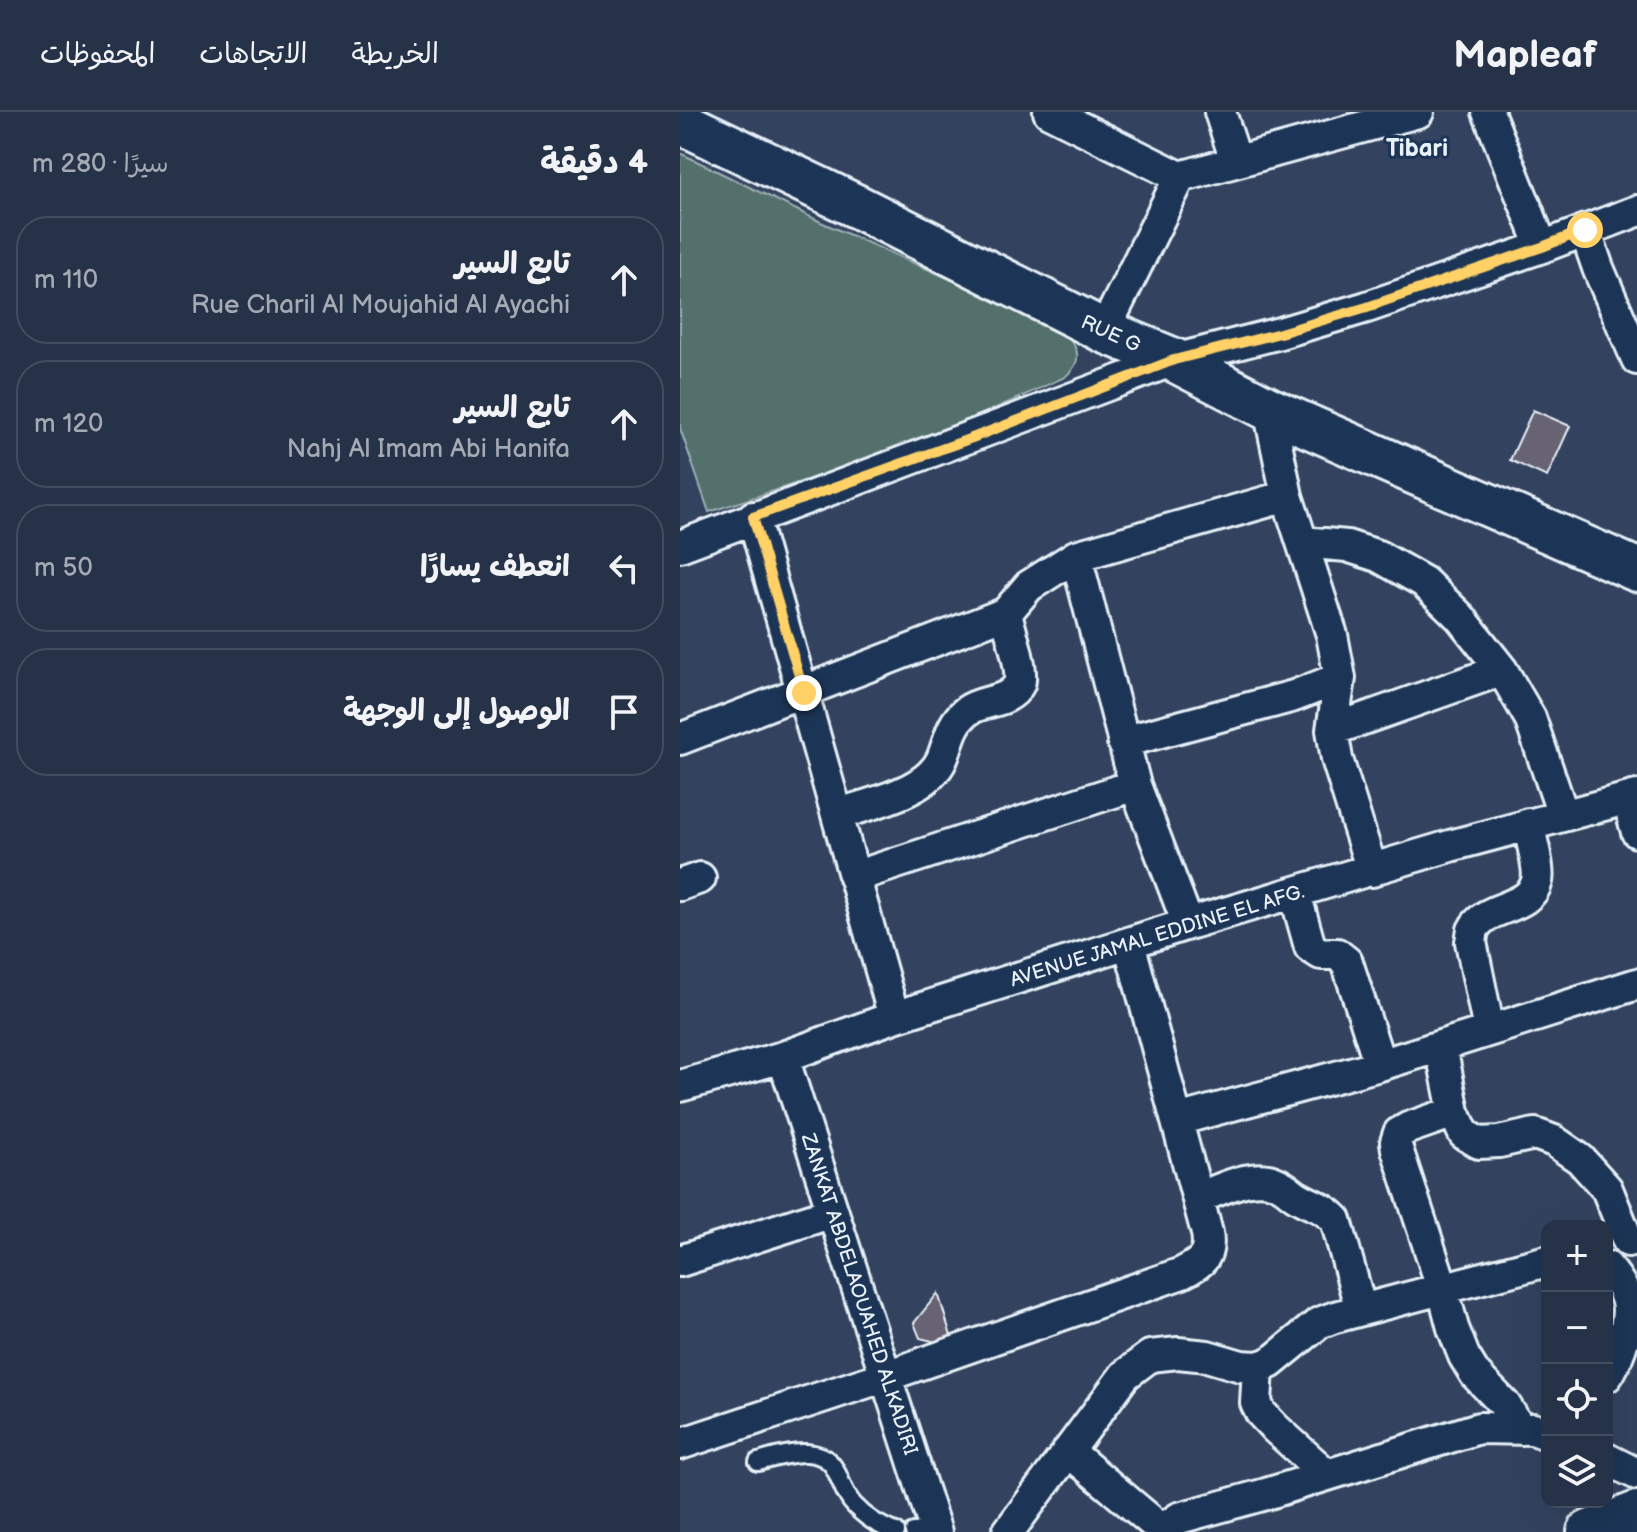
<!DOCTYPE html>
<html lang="ar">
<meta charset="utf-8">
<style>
body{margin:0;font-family:"Balsamiq Sans","Playpen Sans Arabic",sans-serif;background:#2e3a4e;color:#f1f3f6;direction:rtl}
.controls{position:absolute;right:24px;bottom:24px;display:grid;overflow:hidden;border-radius:16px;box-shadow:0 8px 32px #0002}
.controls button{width:72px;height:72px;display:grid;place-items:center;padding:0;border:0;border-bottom:2px solid #424d60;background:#263247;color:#f1f3f6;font:40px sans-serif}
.stop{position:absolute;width:24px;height:24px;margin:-18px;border:6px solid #ffd166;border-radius:50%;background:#fff}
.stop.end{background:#ffd166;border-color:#fff;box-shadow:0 2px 8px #0008}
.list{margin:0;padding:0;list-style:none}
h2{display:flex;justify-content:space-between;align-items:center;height:104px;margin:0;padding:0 32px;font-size:34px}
h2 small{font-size:26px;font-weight:400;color:#a4aab4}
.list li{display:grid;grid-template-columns:52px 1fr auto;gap:24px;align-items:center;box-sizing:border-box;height:128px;margin:0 16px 16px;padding:0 16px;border:2px solid #424d60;border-radius:32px}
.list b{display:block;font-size:30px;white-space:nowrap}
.list p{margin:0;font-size:26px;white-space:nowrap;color:#a4aab4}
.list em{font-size:26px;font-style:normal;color:#a4aab4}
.icon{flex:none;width:44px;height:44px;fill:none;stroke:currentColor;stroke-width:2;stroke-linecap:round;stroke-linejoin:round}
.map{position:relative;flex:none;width:957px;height:1420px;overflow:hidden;direction:ltr}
header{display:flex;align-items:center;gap:48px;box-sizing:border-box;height:112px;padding:0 40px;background:#263247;border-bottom:2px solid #424d60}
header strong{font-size:38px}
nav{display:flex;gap:44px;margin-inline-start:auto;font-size:28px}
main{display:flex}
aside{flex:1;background:#263247}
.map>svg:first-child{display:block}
.green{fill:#536f6d;stroke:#9eb0b2;stroke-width:2}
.building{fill:#676373;stroke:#e8f1f8;stroke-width:2}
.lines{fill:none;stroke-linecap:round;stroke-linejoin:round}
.lane-casing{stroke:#e8f1f8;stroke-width:22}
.street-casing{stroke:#e8f1f8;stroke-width:36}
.secondary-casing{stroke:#e8f1f8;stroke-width:48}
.lane{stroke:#1d3557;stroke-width:16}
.street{stroke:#1d3557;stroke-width:30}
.secondary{stroke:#1d3557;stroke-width:42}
.route{stroke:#ffd166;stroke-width:10}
.labels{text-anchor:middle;stroke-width:6;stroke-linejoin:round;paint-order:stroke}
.street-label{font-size:20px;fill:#e8f1f8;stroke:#1d3557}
.quarter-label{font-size:24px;font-weight:bold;fill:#e8f1f8;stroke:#1d3557}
</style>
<header>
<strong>Mapleaf</strong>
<nav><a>الخريطة</a><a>الاتجاهات</a><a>المحفوظات</a></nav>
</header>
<main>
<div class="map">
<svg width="957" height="1420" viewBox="0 0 957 1420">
<rect width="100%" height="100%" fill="#33435f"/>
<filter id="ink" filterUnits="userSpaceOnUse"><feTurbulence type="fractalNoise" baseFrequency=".0125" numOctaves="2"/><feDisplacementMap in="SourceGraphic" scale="16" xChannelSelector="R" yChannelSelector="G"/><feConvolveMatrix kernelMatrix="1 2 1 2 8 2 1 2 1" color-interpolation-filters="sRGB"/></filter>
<g filter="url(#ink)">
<path class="green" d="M0 41 143 111 367 210C389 222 412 243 385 265L298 304 184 349 29 400 0 316Z"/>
<path class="building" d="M853 298 890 314 867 365 830 348Z
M258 1181 271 1224 264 1232 240 1226 234 1211Z"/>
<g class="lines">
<g class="lane-casing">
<path id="lane" d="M78 1350C93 1346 111 1340 127 1341 163 1344 155 1373 174 1393 185 1405 201 1415 216 1420
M234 1420 255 1418"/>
</g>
<g class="street-casing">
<path id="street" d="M369 0 500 65
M540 0 556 49
M808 0 862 135
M905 118 918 156 957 247
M424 219 500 65 738 0
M589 297 607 384 652 523 660 566 652 618 657 647 692 759
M73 405 214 905
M622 430 667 434 698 444 744 470 780 505 822 558 850 606 883 703
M0 434 494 248 600 221 687 195 862 135 957 99
M396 444 455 673 508 812
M326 501 349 474 396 444 607 384
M652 618 822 558
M0 627 326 501C329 515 345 562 339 572 329 592 303 587 287 599 271 611 269 630 262 647 247 681 189 691 157 703
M443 630 614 584 660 566
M948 687 957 720
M174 765 455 673
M0 773 20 766
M615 781 630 835 641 842H657L667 850 700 953
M809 918 791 830C792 826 792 821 793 818 805 792 850 799 857 769 860 758 851 725 848 712
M761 935 774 1000 784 1022 799 1031 819 1030 855 1022 874 1029 900 1047 927 1077 948 1129
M103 945 256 1420
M0 974 103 945 214 905 508 812 770 734 957 684
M774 1000 728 1016 719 1021 716 1030 717 1037 763 1178 773 1216 784 1244 795 1262 825 1293 840 1317
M497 1008 700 953 957 872
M518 1086C540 1078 574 1059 597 1071 605 1074 611 1081 618 1085 633 1094 643 1094 656 1108L681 1198
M0 1149 153 1100
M927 1155C952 1184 952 1199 941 1234 937 1245 934 1254 927 1264
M578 1255 576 1291 581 1301 595 1316 647 1363
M0 1332 206 1264 502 1161C522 1151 531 1144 527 1121L449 831
M388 1339 482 1418
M927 1347 957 1362
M328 1420 445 1263 470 1244 498 1241 527 1244 561 1254 578 1255 590 1251 639 1211 655 1205 867 1149
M479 1420 499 1406 586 1382 799 1316 853 1317 867 1322"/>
</g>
<g class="secondary-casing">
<path id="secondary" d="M0 10 180 96 424 219 494 248 589 297 957 458
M909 1420 957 1401"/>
</g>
<use href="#lane" class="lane"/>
<use href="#street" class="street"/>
<use href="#secondary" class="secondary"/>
</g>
</g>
<g class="lines" filter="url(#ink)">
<path class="route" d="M124 581 73 405 292 326 494 248 600 221 687 195 862 135 905 118"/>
</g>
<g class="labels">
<g class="street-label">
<text transform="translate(431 221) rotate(24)" y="7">RUE G</text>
<text transform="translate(477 823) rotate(-17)" y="7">AVENUE JAMAL EDDINE EL AFG.</text>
<text transform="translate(180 1182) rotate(72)" y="7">ZANKAT ABDELAOUAHED ALKADIRI</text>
</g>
<g class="quarter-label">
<text x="737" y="44">Tibari</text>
</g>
</g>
</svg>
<div class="controls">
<button>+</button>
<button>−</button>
<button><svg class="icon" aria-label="locate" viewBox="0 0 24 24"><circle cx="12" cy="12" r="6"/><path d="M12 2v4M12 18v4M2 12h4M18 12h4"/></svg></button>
<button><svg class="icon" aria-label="layers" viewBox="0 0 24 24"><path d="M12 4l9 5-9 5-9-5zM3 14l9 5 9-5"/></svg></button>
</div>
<div class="stop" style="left:905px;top:118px"></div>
<div class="stop end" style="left:124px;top:581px"></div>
</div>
<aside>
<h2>4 دقيقة<small>سيرًا · 280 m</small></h2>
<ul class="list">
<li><svg class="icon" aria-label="ahead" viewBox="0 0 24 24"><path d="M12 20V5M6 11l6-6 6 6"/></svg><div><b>تابع السير</b><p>Rue Charil Al Moujahid Al Ayachi</p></div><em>110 m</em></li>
<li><svg class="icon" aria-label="ahead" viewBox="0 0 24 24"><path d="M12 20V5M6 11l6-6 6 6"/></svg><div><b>تابع السير</b><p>Nahj Al Imam Abi Hanifa</p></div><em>120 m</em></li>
<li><svg class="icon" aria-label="left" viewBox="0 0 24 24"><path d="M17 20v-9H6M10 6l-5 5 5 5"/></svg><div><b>انعطف يسارًا</b></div><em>50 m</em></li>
<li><svg class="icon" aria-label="arrive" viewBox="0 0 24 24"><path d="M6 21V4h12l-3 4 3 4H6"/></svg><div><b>الوصول إلى الوجهة</b></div></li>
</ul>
</aside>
</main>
